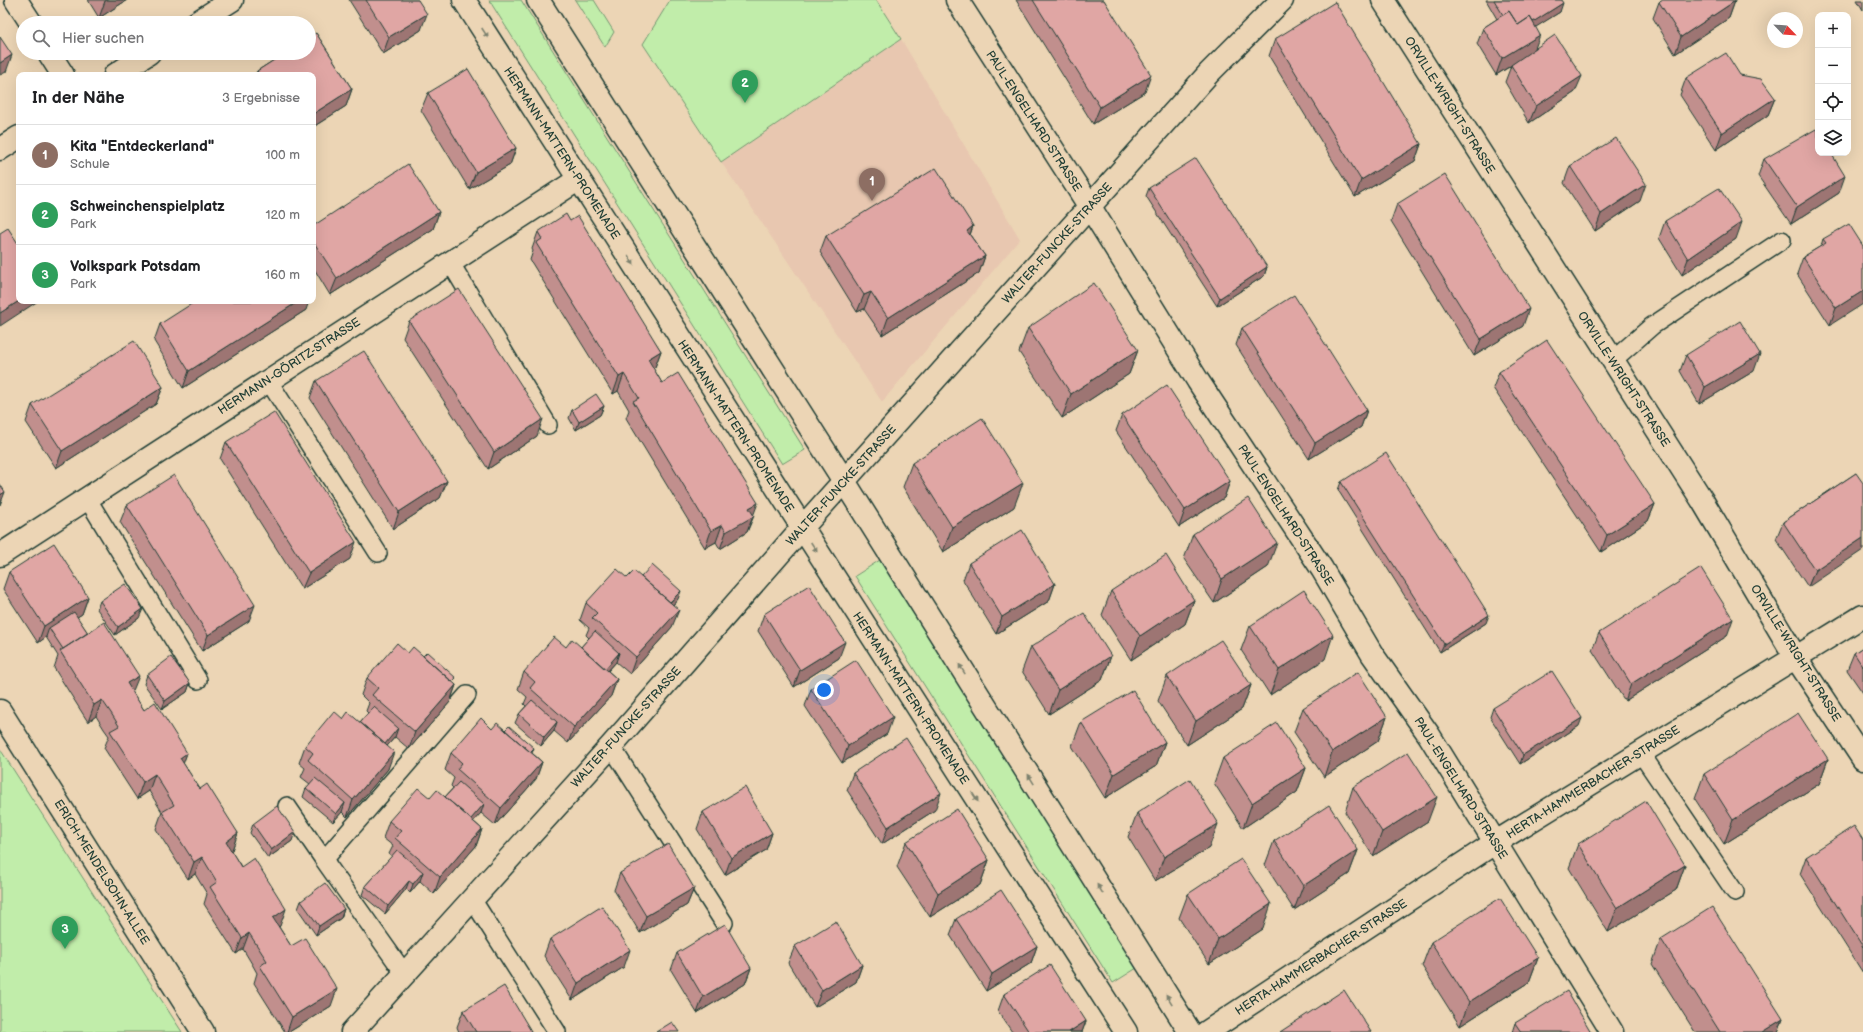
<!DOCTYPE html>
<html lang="de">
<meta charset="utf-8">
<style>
body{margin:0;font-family:"Balsamiq Sans",sans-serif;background:#f2f2f2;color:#202124}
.controls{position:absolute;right:12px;top:12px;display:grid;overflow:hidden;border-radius:8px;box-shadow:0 4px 16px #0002}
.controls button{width:36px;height:36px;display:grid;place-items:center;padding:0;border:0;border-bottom:1px solid #e0e0e0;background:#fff;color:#202124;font:20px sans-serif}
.compass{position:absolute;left:1767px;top:12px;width:36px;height:36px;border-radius:50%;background:#fff;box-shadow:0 4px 16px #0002;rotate:115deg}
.you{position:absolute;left:824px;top:690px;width:14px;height:14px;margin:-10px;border:3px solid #fff;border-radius:50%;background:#1a73e8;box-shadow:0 0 0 6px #1a73e833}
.badge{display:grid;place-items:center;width:26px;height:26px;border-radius:50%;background:#c8321e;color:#fff;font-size:13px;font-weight:700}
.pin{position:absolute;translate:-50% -33px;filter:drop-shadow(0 1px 2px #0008)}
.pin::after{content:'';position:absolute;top:21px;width:14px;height:12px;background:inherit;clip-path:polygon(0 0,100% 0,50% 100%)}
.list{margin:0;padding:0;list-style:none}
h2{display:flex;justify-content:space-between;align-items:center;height:52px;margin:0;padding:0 16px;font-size:17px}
h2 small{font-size:13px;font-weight:400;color:#757577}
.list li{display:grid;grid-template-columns:26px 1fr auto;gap:12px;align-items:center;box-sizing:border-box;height:60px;padding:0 16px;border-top:1px solid #e0e0e0}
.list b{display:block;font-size:15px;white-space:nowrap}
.list p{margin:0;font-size:13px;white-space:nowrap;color:#757577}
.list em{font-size:13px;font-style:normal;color:#757577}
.icon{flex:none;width:22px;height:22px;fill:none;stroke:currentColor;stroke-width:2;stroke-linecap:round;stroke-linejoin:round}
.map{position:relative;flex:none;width:1863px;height:1032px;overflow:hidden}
.search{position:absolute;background:#fff;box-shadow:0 4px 16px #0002;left:16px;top:16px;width:300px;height:44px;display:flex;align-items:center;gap:10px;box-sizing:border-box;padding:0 14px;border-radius:22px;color:#757577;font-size:15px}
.panel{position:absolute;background:#fff;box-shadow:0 4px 16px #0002;left:16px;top:72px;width:300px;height:232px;border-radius:8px}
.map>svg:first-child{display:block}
.built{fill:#e8c7b0}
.green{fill:#c1edaa;stroke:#70956f}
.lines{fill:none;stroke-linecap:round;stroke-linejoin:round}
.lane-casing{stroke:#1f3d34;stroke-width:20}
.street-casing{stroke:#1f3d34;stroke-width:25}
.lane{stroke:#ecd5b5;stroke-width:17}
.street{stroke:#ecd5b5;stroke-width:22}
.wall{fill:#c18f8d;stroke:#1f3d34}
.shaded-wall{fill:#9d7473;stroke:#1f3d34}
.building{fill:#e0a6a4;stroke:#1f3d34}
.oneway{fill:#7b816e}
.labels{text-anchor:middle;stroke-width:3;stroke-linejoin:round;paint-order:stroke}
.street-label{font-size:12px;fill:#1f3d34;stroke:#ecd5b5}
</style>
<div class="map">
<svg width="1863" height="1032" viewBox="0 0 1863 1032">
<rect width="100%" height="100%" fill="#ecd5b5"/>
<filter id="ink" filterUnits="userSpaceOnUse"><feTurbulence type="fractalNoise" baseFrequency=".025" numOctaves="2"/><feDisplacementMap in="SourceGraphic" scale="8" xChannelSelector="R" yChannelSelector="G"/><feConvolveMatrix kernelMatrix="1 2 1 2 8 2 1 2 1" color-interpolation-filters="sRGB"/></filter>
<g filter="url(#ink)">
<path class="built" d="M901 39 1020 239 882 402 721 162Z"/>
<path class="green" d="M489 0H521L805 450 782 464Z
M575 0H594L614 32 605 47Z
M670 0H876L901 39 721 162 643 44Z
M880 560 1137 968 1113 983 855 576Z
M0 749 182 1032H0Z"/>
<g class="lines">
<g class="lane-casing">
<path id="lane" d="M450 262 548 425
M1612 361 1652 326 1782 240
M268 380 378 553
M87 498 198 680
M611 746 724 923
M1640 752 1735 892
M287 806 324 860
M472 899 557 1032
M404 973 324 860 467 695"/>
</g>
<g class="street-casing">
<path id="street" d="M16 0 31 23
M464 0 1126 1032
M538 0 844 481 1190 1032
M957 0 1090 207 1198 381 1322 569 1372 654 1429 735 1612 1032
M1383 0 1702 500 1796 658 1863 759
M196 23 232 0
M49 53 63 75
M115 75 149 53
M0 149 19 137
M0 555 579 179
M0 711 203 1032
M352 1032 611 746 802 528 1209 73 1282 0
M1207 1032 1496 842 1863 616"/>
</g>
<use href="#lane" class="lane"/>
<use href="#street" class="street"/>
</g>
<path class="wall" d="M88 0H127L99 18Z
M349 0H418L421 30 383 54Z
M1016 0H1104L1145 92 1093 124Z
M1486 0H1561L1560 12 1535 27V49L1575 92 1529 123 1505 82 1511 66 1496 75 1477 44 1483 28 1497 19Z
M1857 0H1863V10Z
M1735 1 1729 18 1675 54 1653 18 1659 2Z
M316 33 352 89 346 106 313 127V75H255L257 71 285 53H309V38Z
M1275 39 1421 144 1415 161 1355 197 1269 56Z
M1740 75 1775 98 1768 115 1716 150 1680 95 1686 78Z
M428 93 516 148 510 165 469 189 421 110Z
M1764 159 1839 193 1791 224 1758 176Z
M1570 166 1640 201 1595 231 1564 183Z
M1149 188 1267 267 1264 276 1217 306 1146 196Z
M1397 204 1523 326 1474 356 1391 221Z
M439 212 433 229 330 295 313 267V226Z
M570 221 661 351 655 367 653 368 662 383 754 516 747 532 720 549 716 542 705 548 626 418 629 410 618 391 613 394 530 260 533 251 532 249 538 232Z
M1665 221 1736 239 1682 275 1659 238Z
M973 226 970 235 985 256 979 273 882 335 864 309 857 312 820 252 826 236Z
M1823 239 1863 246 1830 325 1797 274 1803 257 1821 246Z
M306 310 183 388 154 341 160 324Z
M409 321 537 436 488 469 403 338Z
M1028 328 1138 350 1129 374 1062 418 1019 352Z
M1242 328 1367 410 1361 427 1309 459 1236 345Z
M1686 355 1754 371 1699 404 1680 371Z
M1499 372 1655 504 1648 521 1601 552 1493 388Z
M316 381 447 481 440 498 393 529 310 398Z
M163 387 156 404 56 468 26 422 32 405Z
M604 406 600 415 576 430 569 418 572 410Z
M1122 415 1230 481 1224 498 1179 527 1116 431Z
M226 442 350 559 302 589 220 459Z
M912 463 1014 507 943 552 903 487Z
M1856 473 1808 587 1776 539 1783 522Z
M1341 482 1486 623 1440 652 1338 490Z
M127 505 249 621 202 651 120 522Z
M1193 534 1268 567 1214 603 1184 559Z
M969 563 1055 584 1049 601 996 634 963 580Z
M9 572 88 597 82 614 77 617 88 633 133 693 144 710 187 753 183 763 200 789 238 833 232 850 231 851 280 926 279 927 291 946 331 1006 289 1032H285L254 983 257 973 252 964 243 949 236 954 204 904 207 894 195 874 188 879 156 829 162 812 149 791 137 799 104 748 109 736 104 729 96 716 88 722 54 668 58 656 46 637 38 643 3 589Z
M641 577 678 599 673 605 672 627 630 674 616 662 608 671 617 679 611 696 568 743 554 731 541 746 515 723 519 714 526 706 524 704 527 697 518 689 524 672 566 647H581L589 638 586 635 589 628 580 620 586 603 627 578Z
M1111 591 1194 600 1185 624 1131 660 1102 615Z
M100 601 139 618 115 635 97 609Z
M764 614 839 658 794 687 758 631Z
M1250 626 1325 659 1270 695 1241 650Z
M1599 633 1727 636 1625 701 1592 650Z
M1031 647 1111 656 1102 680 1049 714 1022 671Z
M1863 647V693L1847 670 1854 653Z
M408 653 456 685 450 702 409 749 395 737 387 746 388 769 347 817 342 812 333 822 303 797 306 788 310 784 301 777 305 768 299 763 305 746 343 719 360 722 368 713 366 711 369 703 361 695 367 678Z
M147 675 190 683 187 692 162 709 144 684Z
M1167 676 1251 685 1242 709 1187 745 1158 701Z
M811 689 887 734 842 763 805 706Z
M1303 708 1387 717 1378 741 1324 777 1294 732Z
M1493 708 1579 726 1520 764 1490 717Z
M1081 722 1165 742 1156 766 1105 798 1072 746Z
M492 729 505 730 534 748 532 753 542 762 536 779 495 825 481 813 473 821 482 829 476 846 434 894 420 881 410 893 406 889 385 914 362 895 365 886 392 856 389 854 393 846 383 838 389 821 430 798 445 797 453 788 451 786 454 778 445 770 451 753Z
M1223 758 1306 768 1297 792 1243 828 1214 783Z
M1828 759 1819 784 1724 844 1695 799 1704 774Z
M853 773 935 810 882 844 847 790Z
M1353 787 1428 821 1373 856 1345 812Z
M703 812 772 833 766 850 725 875 697 829Z
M1137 813 1209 848 1155 881 1128 837Z
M253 824 292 841 268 858 250 833Z
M1863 840V973L1800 874 1806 857Z
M1274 841 1358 850 1349 874 1294 910 1265 865Z
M906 842 989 860 980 885 930 917 897 867Z
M1578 844 1685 865 1676 890 1608 932 1569 868Z
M620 873 694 888 687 905 640 933 614 890Z
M1188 894 1263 929 1209 964 1179 918Z
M301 901 344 909 341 918 316 935 298 909Z
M956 919 1037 946 1031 963 986 991 950 935Z
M550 939 624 967 572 1000 544 956Z
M1661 939 1783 1019 1778 1032H1695L1652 964Z
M1431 942 1538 958 1529 982 1460 1026 1422 966Z
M795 946 862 965 856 982 815 1007 788 963Z
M677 953 751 968 745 984 697 1013 671 970Z
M1004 994 1086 1021 1082 1032H1012L998 1011Z
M463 1011 531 1031V1032H459L457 1027Z
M1515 1023 1591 1032H1512Z"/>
<path class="shaded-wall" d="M107 0H127L99 18 105 1Z
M1735 1 1729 18 1675 54 1681 37Z
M1563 3 1560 12 1512 42 1515 33Z
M427 14 421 30 383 54 389 37Z
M1540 35 1534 51 1496 75 1502 58Z
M12 55 6 72 0 75V63Z
M1151 75 1145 92 1093 124 1100 107Z
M1582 76 1575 92 1529 123 1536 106Z
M352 89 346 106 313 127V114Z
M1775 98 1768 115 1716 150 1722 133Z
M1421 144 1415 161 1355 197 1361 180Z
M516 148 510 165 469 189 476 172Z
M1845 176 1839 193 1791 224 1797 207Z
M1646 184 1640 201 1595 231 1601 214Z
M439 212 433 229 330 295 337 278Z
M1742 222 1736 239 1682 275 1688 259Z
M973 226 967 243V231Z
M985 256 979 273 882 335 888 318Z
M1267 267 1264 276 1217 306 1220 298Z
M1863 291V304L1830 325 1836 308Z
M871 292 864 309 857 312 864 295Z
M19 301H38L0 326V313Z
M299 301H309L306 310 183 388 189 371Z
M1529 309 1523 326 1474 356 1481 339Z
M1138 350 1129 374 1062 418 1071 394Z
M661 351 655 367 642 376 648 359Z
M1760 354 1754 371 1699 404 1705 387Z
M624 374 618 391 613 394 619 377Z
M163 387 156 404 56 468 62 451Z
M604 406 600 415 576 430 579 422Z
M1367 410 1361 427 1309 459 1315 443Z
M543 419 537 436 488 469 494 452Z
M447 481 440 498 393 529 399 512Z
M1230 481 1224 498 1179 527 1185 510Z
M1023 483 1014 507 943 552 952 527Z
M5 492 0 505V495Z
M758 503 747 532 720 549 726 532 749 508Z
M1655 504 1648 521 1601 552 1607 535Z
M722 525 716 542 705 548 711 531Z
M1863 538V550L1808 587 1815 570Z
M356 542 350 559 302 589 309 573Z
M1277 543 1268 567 1214 603 1222 579Z
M1055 584 1049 601 996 634 1002 617Z
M681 591 678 599 662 617 665 608Z
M88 597 82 614 52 633 49 628 46 637 38 643 44 626Z
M1194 600 1185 624 1131 660 1140 636Z
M255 605 249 621 202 651 208 635Z
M143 609 139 618 115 635 118 627Z
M679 610 672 627 630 674 636 657Z
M1489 615 1486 623 1440 652 1444 644Z
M1733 619 1727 636 1625 701 1631 684Z
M1333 635 1325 659 1270 695 1279 670Z
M845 642 839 658 794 687 800 670Z
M619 653 616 662 597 683 600 675Z
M1111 656 1102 680 1049 714 1058 690Z
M139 676 132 693 127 683Z
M617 679 611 696 568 743 574 727Z
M190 683 187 692 162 709 165 701Z
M456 685 450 702 409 749 415 732Z
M1251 685 1242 709 1187 745 1196 721Z
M102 700 96 716 88 722 94 705Z
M893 717 887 734 842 763 848 746Z
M1387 717 1378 741 1324 777 1332 752Z
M1582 718 1579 726 1520 764 1523 755Z
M557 722 554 731 541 746 544 737Z
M398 728 395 737 376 759 379 750Z
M1165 742 1156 766 1105 798 1114 774Z
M394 752 388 769 347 817 353 800Z
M187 753 181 770 180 758Z
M1828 759 1819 784 1724 844 1733 820Z
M542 762 536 779 495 825 501 808Z
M1306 768 1297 792 1243 828 1252 803Z
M155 774 149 791 137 799 143 782Z
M941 793 935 810 882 844 888 827Z
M1437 797 1428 821 1373 856 1382 832Z
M345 803 342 812 333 822 336 814Z
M484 804 481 813 462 834 465 825Z
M1218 824 1209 848 1155 881 1164 857Z
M482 829 476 846 434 894 440 877Z
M295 832 292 841 268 858 271 850Z
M238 833 232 850 220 859 226 842Z
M772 833 766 850 725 875 731 858Z
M1358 850 1349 874 1294 910 1303 886Z
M202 857 195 874 188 879 194 862Z
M989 860 980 885 930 917 938 893Z
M1685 865 1676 890 1608 932 1617 908Z
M423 872 420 881 410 893 413 884Z
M409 881 406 889 385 914 388 906Z
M694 888 687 905 640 933 646 916Z
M1271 904 1263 929 1209 964 1218 939Z
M286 909 280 926 267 935 273 918Z
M344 909 341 918 316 935 319 926Z
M249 933 243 949 236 954 242 938Z
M1037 946 1031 963 986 991 992 974Z
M630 950 624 967 572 1000 578 983Z
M1538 958 1529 982 1460 1026 1469 1002Z
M862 965 856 982 815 1007 822 990Z
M751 968 745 984 697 1013 703 997Z
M337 989 331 1006 289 1032H287L292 1017Z
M1783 1019 1778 1032H1762Z
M1086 1021 1082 1032H1069Z"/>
<path class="building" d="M366 0H418L427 14 389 37Z
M1033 0H1104L1151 75 1100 107Z
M1494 0H1561L1563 3 1533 22 1530 17 1518 25 1509 11 1503 15Z
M1661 0H1734L1735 1 1681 37 1659 2Z
M1335 2 1421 144 1361 180 1275 39Z
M1509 11 1518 25 1530 17 1540 35 1502 58 1483 28Z
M316 33 352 89 313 114V75H260L257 71 285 53H309V38Z
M1555 35 1582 76 1536 106 1511 65Z
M0 37 12 55 0 63Z
M1726 53 1740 75 1761 79 1775 98 1722 133 1686 78Z
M468 69 516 148 476 172 428 93Z
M1816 129 1818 133V153H1831L1845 176 1797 207 1764 159Z
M1616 138 1646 184 1601 214 1570 166Z
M1196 158 1267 267 1220 298 1149 188Z
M408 164 439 212 337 278 313 241V226Z
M936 168 973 226 967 231 985 256 888 318 871 292 864 295 826 236Z
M1445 174 1529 309 1481 339 1397 204Z
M1719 188 1742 222 1688 259 1665 221Z
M566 214 570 221 578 216 661 351 648 359 662 383 678 373 758 503 749 508 754 516 726 532 722 525 711 531 633 401 639 398 624 374 619 377 536 243 542 239 538 232Z
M1849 224 1863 246V291L1836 308 1803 257 1826 243 1823 239Z
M8 228 19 245V301L0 313V233Z
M1094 283 1138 350 1071 394 1028 328Z
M459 289 543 419 494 452 409 321Z
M1294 295 1367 410 1315 443 1242 328Z
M196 301H299L189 371 160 324Z
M1740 321 1760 354 1705 387 1686 355Z
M1547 340 1655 504 1607 535 1499 372Z
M134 341 163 387 62 451 32 405Z
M364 351 447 481 399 512 316 381Z
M1167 385 1230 481 1185 510 1122 415Z
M596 394 604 406 579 422 572 410Z
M274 412 356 542 309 573 226 442Z
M982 418 1023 483 952 527 912 463Z
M1386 453 1489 615 1444 644 1341 482Z
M1856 473 1863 483V538L1815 570 1783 522Z
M174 475 255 605 208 635 127 505Z
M0 484 5 492 0 495Z
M1248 498 1277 543 1222 579 1193 534Z
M1022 530 1055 584 1002 617 969 563Z
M54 543 88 597 44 626 9 572Z
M1166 555 1194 600 1140 636 1111 591Z
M652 565 681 591 670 602 641 577Z
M1701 568 1733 619 1631 684 1599 633Z
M617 569 627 578 634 571 679 610 636 657 592 618 597 613 586 603Z
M125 584 143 609 118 627 100 601Z
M809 585 845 642 800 670 764 614Z
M1304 590 1333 635 1279 670 1250 626Z
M74 612 88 633 63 649 49 628Z
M1084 613 1111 656 1058 690 1031 647Z
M104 622 139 676 127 683 135 696 144 710 155 702 187 753 180 758 200 789 207 784 238 833 226 842 241 867 254 858 286 909 273 918 291 946 305 938 337 989 292 1017 260 966 267 961 249 933 242 938 210 887 217 882 202 857 194 862 162 812 174 805 155 774 143 782 110 731 119 726 111 713 102 700 94 705 60 651Z
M595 631 619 653 605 669 581 647Z
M554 637 566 647 572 639 617 679 574 727 530 688 535 682 524 672Z
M1221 640 1251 685 1196 721 1167 676Z
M397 643 408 653 413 647 456 685 415 732 372 695 378 688 367 678Z
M1863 647V667L1854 653Z
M427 652 456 678 452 682 423 656Z
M171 657 190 683 165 701 147 675Z
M856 660 893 717 848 746 811 689Z
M1552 671 1582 718 1523 755 1493 708Z
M1358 672 1387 717 1332 752 1303 708Z
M1133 690 1165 742 1114 774 1081 722Z
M532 700 557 722 544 737 519 714Z
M374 707 398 728 385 744 360 722Z
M334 711 343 719 348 712 394 752 353 800 308 760 313 753 305 746Z
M1798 713 1828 759 1733 820 1704 774Z
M481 718 492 729 497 723 542 762 501 808 457 769 462 763 451 753Z
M1277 723 1306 768 1252 803 1223 758Z
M509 726 534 748 530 752 505 730Z
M906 738 941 793 888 827 853 773Z
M1408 752 1437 797 1382 832 1353 787Z
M315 778 345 803 336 814 306 788Z
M1190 779 1218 824 1164 857 1137 813Z
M459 782 484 804 471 819 445 797Z
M745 787 772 833 731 858 703 812Z
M418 788 430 798 437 790 482 829 440 877 395 838 401 831 389 821Z
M1646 801 1685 865 1617 908 1578 844Z
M1329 805 1358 850 1303 886 1274 841Z
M277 806 295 832 271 850 253 824Z
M957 809 989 860 938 893 906 842Z
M1854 826 1863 840V947L1806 857Z
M668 844 694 888 646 916 620 873Z
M397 850 423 872 413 884 409 881 388 906 365 886Z
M1241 859 1271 904 1218 939 1188 894Z
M325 883 344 909 319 926 301 901Z
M1001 890 1037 946 992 974 956 919Z
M1500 898 1538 958 1469 1002 1431 942Z
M602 906 630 950 578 983 550 939Z
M1712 907 1783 1019 1762 1032H1720L1661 939Z
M836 921 862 965 822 990 795 946Z
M725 924 751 968 703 997 677 953Z
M1050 965 1086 1021 1069 1032H1029L1004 994Z
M504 986 531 1031 530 1032H476L463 1011Z
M1344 990 1371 1032H1280Z
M1567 991 1591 1032H1521L1515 1023Z
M672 1022 679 1032H656Z"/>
<defs><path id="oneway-solid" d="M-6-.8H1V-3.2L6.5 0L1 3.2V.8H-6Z"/></defs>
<g class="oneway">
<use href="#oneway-solid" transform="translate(485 33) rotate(57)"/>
<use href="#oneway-solid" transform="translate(631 260) rotate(58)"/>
<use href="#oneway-solid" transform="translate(814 547) rotate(57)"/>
<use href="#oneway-solid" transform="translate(962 669) rotate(-122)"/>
<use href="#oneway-solid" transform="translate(1031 779) rotate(-122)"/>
<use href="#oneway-solid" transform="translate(975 797) rotate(57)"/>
<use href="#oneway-solid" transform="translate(1100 889) rotate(-122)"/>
<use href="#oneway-solid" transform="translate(1169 999) rotate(-122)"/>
</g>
</g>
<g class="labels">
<g class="street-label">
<text transform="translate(1450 105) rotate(58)" y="4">ORVILLE-WRIGHT-STRASSE</text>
<text transform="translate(1034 121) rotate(57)" y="4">PAUL-ENGELHARD-STRASSE</text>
<text transform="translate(562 153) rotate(57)" y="4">HERMANN-MATTERN-PROMENADE</text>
<text transform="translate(1057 243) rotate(-48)" y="4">WALTER-FUNCKE-STRASSE</text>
<text transform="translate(289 366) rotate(-33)" y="4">HERMANN-GÖRITZ-STRASSE</text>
<text transform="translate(1624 379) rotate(57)" y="4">ORVILLE-WRIGHT-STRASSE</text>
<text transform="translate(736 426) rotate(57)" y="4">HERMANN-MATTERN-PROMENADE</text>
<text transform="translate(841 485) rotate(-48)" y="4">WALTER-FUNCKE-STRASSE</text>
<text transform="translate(1286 515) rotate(57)" y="4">PAUL-ENGELHARD-STRASSE</text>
<text transform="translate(1796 653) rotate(58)" y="4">ORVILLE-WRIGHT-STRASSE</text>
<text transform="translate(911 698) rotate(57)" y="4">HERMANN-MATTERN-PROMENADE</text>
<text transform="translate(626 727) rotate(-48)" y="4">WALTER-FUNCKE-STRASSE</text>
<text transform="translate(1593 782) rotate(-32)" y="4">HERTA-HAMMERBACHER-STRASSE</text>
<text transform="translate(1461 788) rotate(58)" y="4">PAUL-ENGELHARD-STRASSE</text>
<text transform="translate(102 872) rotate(58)" y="4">ERICH-MENDELSOHN-ALLEE</text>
<text transform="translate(1321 957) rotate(-33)" y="4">HERTA-HAMMERBACHER-STRASSE</text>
</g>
</g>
</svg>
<div class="controls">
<button>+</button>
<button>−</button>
<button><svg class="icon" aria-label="locate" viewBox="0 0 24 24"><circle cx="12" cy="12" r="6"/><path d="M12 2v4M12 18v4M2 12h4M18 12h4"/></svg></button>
<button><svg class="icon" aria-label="layers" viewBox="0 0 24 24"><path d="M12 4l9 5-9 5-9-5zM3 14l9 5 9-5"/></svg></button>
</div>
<svg class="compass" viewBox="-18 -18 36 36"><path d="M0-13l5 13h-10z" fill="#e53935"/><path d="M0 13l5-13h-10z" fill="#757577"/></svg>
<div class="you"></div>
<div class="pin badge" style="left:872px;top:201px;background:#8d6e63">1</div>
<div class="pin badge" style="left:745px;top:103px;background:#2e9e5b">2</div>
<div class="pin badge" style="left:65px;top:949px;background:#2e9e5b">3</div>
<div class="search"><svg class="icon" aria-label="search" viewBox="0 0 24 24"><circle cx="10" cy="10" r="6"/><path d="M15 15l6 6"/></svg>Hier suchen</div>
<section class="panel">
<h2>In der Nähe<small>3 Ergebnisse</small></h2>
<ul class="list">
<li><span class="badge" style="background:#8d6e63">1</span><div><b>Kita &quot;Entdeckerland&quot;</b><p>Schule</p></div><em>100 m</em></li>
<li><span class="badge" style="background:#2e9e5b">2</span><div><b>Schweinchenspielplatz</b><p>Park</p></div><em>120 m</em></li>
<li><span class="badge" style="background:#2e9e5b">3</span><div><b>Volkspark Potsdam</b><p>Park</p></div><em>160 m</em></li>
</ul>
</section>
</div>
